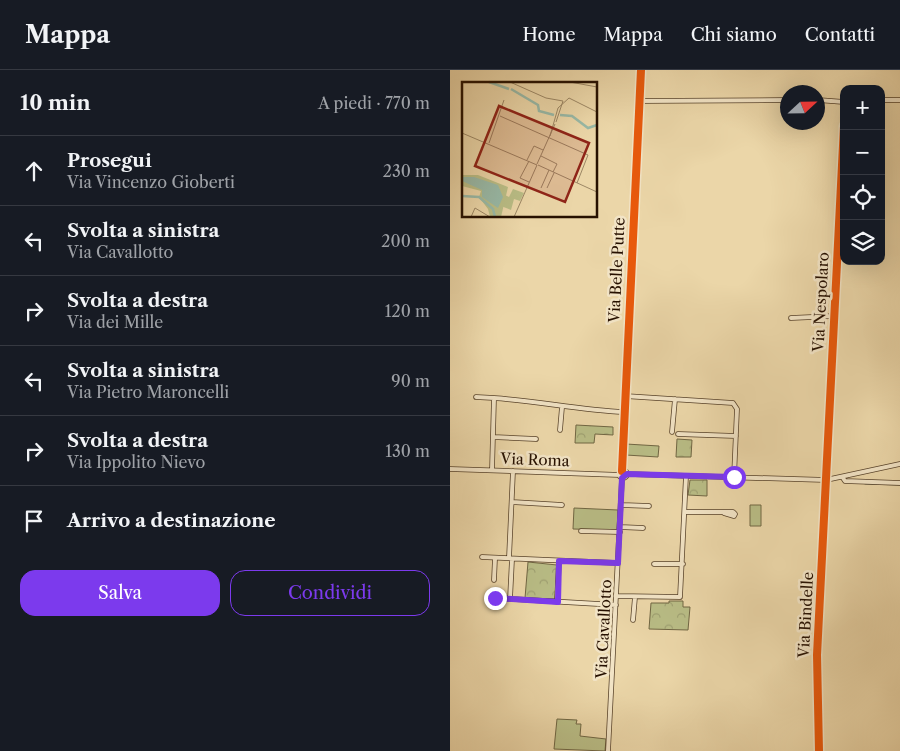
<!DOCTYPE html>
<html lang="it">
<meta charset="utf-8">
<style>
body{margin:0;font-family:"Libre Caslon Text",serif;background:#242831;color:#f1f3f6}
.controls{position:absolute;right:15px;top:15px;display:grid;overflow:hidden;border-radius:10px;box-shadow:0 5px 20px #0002}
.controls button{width:45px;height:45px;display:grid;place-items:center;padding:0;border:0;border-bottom:1px solid #363941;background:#171b24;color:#f1f3f6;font:25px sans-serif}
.compass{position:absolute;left:330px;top:15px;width:45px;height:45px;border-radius:50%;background:#171b24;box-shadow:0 5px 20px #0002;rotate:68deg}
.stop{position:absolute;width:15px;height:15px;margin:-11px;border:4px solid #7c3aed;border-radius:50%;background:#fff}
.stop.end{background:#7c3aed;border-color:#fff;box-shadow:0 1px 5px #0008}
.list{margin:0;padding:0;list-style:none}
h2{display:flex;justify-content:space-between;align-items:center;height:65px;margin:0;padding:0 20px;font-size:21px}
h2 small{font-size:16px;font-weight:400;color:#9ea1a6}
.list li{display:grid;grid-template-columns:32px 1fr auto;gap:15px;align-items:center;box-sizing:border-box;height:70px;padding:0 20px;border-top:1px solid #363941}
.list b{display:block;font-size:19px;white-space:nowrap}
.list p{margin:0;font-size:16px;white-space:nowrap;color:#9ea1a6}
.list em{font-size:16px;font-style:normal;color:#9ea1a6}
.actions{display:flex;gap:10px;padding:15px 20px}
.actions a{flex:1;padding:11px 0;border:1px solid #7c3aed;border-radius:15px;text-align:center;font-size:18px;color:#7c3aed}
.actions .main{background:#7c3aed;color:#fff}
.icon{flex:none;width:28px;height:28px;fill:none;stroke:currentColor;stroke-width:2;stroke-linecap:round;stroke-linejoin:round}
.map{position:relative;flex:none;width:450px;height:681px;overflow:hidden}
header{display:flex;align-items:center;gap:30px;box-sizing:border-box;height:70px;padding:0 25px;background:#171b24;border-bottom:1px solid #363941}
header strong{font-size:24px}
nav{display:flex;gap:28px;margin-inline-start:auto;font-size:18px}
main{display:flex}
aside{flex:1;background:#171b24}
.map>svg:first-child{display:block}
.grass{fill:#b9bd86;stroke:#706643}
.park{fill:url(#park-crowns);stroke:#706643}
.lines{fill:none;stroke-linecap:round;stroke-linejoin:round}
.stream{stroke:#6a7564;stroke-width:1}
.minor-casing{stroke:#57422a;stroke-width:5.5}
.minor{stroke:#f2e4c6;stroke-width:4}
.cycleway-casing{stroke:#f2e4c6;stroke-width:11}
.cycleway{stroke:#e8590c;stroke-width:8}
.route{stroke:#7c3aed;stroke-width:6}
.labels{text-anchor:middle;stroke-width:5;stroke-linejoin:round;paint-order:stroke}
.street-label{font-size:15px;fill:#261000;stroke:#f2e4c6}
.inset-river{fill:none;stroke:#98b9a7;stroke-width:2.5}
.inset-road{fill:none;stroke:#9c8765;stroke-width:1}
.view{fill:#8f2418;fill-opacity:0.15;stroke:#8f2418;stroke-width:2.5}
.inset-edge{fill:none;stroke:#261000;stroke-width:2.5}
</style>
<header>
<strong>Mappa</strong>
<nav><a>Home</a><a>Mappa</a><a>Chi siamo</a><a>Contatti</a></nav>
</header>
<main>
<aside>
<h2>10 min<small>A piedi · 770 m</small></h2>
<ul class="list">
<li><svg class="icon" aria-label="ahead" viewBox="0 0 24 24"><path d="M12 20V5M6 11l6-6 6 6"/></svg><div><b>Prosegui</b><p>Via Vincenzo Gioberti</p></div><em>230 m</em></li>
<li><svg class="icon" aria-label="left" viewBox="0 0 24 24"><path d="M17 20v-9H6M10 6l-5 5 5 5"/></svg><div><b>Svolta a sinistra</b><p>Via Cavallotto</p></div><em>200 m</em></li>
<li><svg class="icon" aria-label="right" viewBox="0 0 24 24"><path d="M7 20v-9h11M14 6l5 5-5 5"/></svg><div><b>Svolta a destra</b><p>Via dei Mille</p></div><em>120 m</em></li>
<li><svg class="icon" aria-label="left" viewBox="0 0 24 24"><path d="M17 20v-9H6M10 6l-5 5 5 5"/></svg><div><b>Svolta a sinistra</b><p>Via Pietro Maroncelli</p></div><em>90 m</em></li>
<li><svg class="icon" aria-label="right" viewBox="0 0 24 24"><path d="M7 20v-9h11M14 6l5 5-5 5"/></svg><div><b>Svolta a destra</b><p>Via Ippolito Nievo</p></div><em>130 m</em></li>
<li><svg class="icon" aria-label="arrive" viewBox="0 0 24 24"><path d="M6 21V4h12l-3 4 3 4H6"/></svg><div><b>Arrivo a destinazione</b></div></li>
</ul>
<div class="actions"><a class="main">Salva</a><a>Condividi</a></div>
</aside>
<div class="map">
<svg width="450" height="681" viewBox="0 0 450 681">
<defs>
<pattern id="park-crowns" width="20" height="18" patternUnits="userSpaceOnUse" patternTransform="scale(1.25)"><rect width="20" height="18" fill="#b9bd86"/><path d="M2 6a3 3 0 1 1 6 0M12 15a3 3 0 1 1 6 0" fill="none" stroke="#9fa172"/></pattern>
</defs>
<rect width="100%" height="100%" fill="#ebd6a8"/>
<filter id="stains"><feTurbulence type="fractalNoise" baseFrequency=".004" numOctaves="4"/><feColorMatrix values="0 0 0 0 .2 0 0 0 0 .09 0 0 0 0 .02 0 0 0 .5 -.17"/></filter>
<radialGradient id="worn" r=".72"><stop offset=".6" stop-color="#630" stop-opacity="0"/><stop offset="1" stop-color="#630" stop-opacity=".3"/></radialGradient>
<path class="grass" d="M176 374 209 376 208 387 176 385Z
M300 435H311V456H300Z
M124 438 168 440 167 460 123 459Z
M107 649 127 650 126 654H131L130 666 156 669 155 681 104 679Z"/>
<path class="park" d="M126 355 163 357V365L145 364 144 373H125Z
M227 369 242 370 241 387H226Z
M240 410H257V426L238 425Z
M78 492 107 495 105 529 75 528Z
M219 531H233V537H240L238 560 199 559 201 533H219Z"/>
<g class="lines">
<path class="stream" d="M415 414 450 415"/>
<g class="minor-casing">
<path id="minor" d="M368 30 394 32
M431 30H450
M189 31 338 30
M341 248 384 246
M175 326 283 333 287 339 284 407
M26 327 44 328
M110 360 112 337
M222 362 225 329
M228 364 286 366
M43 367 86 369
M0 399 170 405
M42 400 44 328C88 331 130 340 174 342
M169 404a4 4 0 1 1 8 0a4 4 0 1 1-8 0Z
M172 401 191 0
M177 404 376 410 450 394
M393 408 395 411 450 413
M62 432 112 435
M172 435 199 436
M235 442H283L285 444 284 446 274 443
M170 457 193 458
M131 461 170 462
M32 487 168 493
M59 488 63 401
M204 494H233
M44 510 45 488
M167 526 230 527 236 406
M45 528 166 535
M60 529 62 489
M107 532 109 491
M183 550 185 527
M158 681 172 408
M369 681 367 585 394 56"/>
</g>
<use href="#minor" class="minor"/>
<g class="cycleway-casing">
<path id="cycleway" d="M172 401 191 0
M369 681 367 585 394 56"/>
</g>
<use href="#cycleway" class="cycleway"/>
</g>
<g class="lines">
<path class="route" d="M45 528 108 532 109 491 168 493 172 408 177 404 284 407"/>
</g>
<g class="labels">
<g class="street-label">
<text transform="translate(167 200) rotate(-87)" y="5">Via Belle Putte</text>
<text transform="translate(371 232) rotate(-87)" y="5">Via Nespolaro</text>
<text transform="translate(85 390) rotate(2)" y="5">Via Roma</text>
<text transform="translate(356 545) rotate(-87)" y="5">Via Bindelle</text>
<text transform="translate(154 559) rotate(-87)" y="5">Via Cavallotto</text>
</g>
</g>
<g transform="translate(12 12)">
<rect width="135" height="135" fill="#ebd6a8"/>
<path d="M51 107 62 111 58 119 52 117 49 128 39 124 43 113 47 115Z" fill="#b9bd86"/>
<path d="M0 93H16L46 105 39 135H28L26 127 17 115 19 109 0 104Z" fill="#b9bd86"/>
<path d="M12 95 36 103 41 115 36 126 20 115V108L0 99 1 95Z" fill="#98b9a7"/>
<path class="inset-river" d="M27 0 47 7M49 7 76 23 77 29 92 33M98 33 110 34 126 46 135 43M0 114 17 115 31 127 33 135"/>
<path class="inset-road" d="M48 0 84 16 101 19 94 40M108 0 135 5M38 34 126 73 115 101M0 51 75 83M88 54 96 26 107 16 135 30M27 61 42 18M79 74 95 82 91 90M65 78 72 64 81 68M67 79 58 96 67 100M75 82 93 42M76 83 135 110M79 106 87 88M85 106 92 91M9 135 13 126 28 135M52 135 75 83"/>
<path class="view" d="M37 24 127 61 103 120 13 84Z"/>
<rect width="135" height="135" class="inset-edge"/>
</g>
<rect width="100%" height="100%" filter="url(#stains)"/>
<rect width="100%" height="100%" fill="url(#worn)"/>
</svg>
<div class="controls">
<button>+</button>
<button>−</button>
<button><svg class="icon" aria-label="locate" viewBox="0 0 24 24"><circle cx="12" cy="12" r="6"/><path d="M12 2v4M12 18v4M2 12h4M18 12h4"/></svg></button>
<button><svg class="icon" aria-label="layers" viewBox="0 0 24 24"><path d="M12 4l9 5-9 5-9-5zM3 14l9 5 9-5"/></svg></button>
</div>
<svg class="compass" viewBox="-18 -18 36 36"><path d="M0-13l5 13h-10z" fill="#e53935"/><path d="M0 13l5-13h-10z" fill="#9ea1a6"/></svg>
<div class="stop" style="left:284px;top:407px"></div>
<div class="stop end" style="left:45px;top:528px"></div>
</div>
</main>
